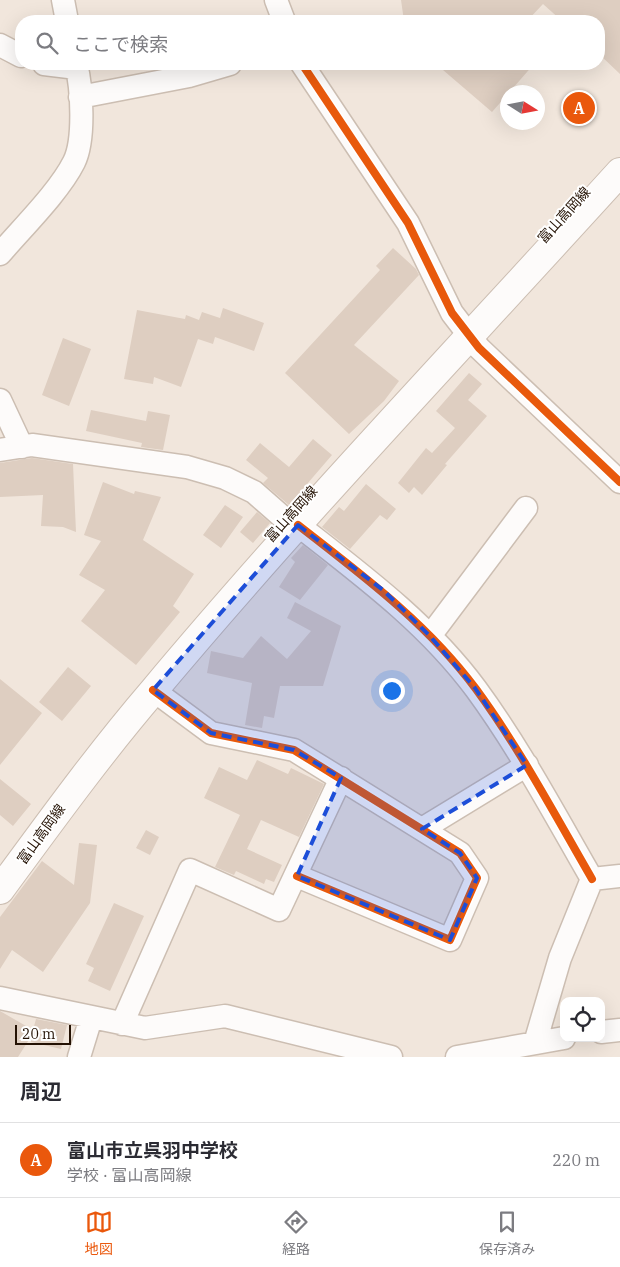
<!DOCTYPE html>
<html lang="ja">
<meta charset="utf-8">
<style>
body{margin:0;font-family:"IBM Plex Serif","Noto Sans JP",serif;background:#f2f2f3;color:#2b2b33}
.controls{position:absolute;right:15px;bottom:15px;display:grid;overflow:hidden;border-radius:10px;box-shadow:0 5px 20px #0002}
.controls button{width:45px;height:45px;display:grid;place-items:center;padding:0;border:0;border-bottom:1px solid #e1e1e2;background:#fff;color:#2b2b33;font:25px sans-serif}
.compass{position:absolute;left:500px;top:85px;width:45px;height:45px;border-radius:50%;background:#fff;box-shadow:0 5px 20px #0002;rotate:101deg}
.scale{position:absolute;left:15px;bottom:12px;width:56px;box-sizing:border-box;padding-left:5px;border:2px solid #241204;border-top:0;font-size:14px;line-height:18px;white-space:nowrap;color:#241204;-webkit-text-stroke:4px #fff;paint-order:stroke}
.you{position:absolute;left:391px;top:690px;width:18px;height:18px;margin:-12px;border:4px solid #fff;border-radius:50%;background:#1a73e8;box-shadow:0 0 0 8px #1a73e833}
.badge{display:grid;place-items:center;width:32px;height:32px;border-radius:50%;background:#ea580c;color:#fff;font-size:16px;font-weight:700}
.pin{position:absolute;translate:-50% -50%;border:2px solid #fff;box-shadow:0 1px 5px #0006}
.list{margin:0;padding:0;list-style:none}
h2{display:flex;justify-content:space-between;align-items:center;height:65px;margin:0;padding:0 20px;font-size:21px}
h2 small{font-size:16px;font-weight:400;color:#7c7c81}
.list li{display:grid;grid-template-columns:32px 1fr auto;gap:15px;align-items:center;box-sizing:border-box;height:75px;padding:0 20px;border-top:1px solid #e1e1e2}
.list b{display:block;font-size:19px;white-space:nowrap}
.list p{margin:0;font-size:16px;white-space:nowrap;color:#7c7c81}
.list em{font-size:16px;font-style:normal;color:#7c7c81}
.icon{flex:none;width:28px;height:28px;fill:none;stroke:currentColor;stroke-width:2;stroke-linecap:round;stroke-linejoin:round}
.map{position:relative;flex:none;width:620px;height:1057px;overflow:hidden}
.search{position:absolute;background:#fff;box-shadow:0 5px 20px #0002;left:15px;right:15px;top:15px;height:55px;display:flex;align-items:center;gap:12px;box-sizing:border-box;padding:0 18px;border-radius:20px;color:#7c7c81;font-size:19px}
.sheet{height:140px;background:#fff}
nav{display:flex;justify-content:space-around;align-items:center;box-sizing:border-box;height:70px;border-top:1px solid #e1e1e2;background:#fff;font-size:14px;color:#7c7c81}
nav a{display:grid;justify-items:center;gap:2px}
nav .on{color:#ea580c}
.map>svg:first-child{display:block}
.building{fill:#decec1}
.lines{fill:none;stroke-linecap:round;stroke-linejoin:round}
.minor-casing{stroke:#ccbeb2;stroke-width:25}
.major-casing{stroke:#ccbeb2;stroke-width:30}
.minor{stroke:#fdfbfa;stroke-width:22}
.major{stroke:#fdfbfa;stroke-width:28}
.cycleway-casing{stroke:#fff;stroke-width:11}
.cycleway{stroke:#e8590c;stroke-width:8}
.marked{fill:#1d4ed8;fill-opacity:0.2;stroke:#1d4ed8;stroke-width:4;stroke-dasharray:10 6;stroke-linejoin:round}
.labels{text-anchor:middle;stroke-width:4;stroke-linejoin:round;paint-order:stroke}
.street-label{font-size:14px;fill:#241204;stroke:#fff}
</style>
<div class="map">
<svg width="620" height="1057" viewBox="0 0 620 1057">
<rect width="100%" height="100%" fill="#f1e6dc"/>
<path class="building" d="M401 0H620V74L599 54V21H562L543 4 527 21H404Z
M436 64H534L492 112Z
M393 248 416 269 419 275 354 345 399 381 384 401 349 434 285 373 380 270 376 266Z
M223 308 264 323 254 351 215 337 213 344 198 339 181 387 154 377 153 384 124 379 137 310 185 319 186 315 199 320 202 312 220 318Z
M63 338 91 349 69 406 42 395Z
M469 373 482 384 468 400 487 416 445 464 447 465 422 495 414 487 409 493 398 483 426 448 432 453 455 428 436 411Z
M91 410 146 421 148 411 170 415 163 450 141 447 142 443 86 431Z
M313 439 332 455 289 505 263 483 268 478 246 460 260 443 289 467Z
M32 458 73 464 76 532 63 527 41 526 43 495 0 497V463Z
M103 482 134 494 135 491 161 497 143 540 194 574 173 606 180 612 136 665 81 621 105 590 79 575 101 541 84 535Z
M366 484 396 509 387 520 380 515 350 549 322 527 339 507 344 511Z
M225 505 243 517 221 548 203 535Z
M257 512 270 523 253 543 240 532Z
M303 545 328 565 300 600 279 587 295 562 291 558Z
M295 602 341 626 323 686H280L274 718 264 716 262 728 245 725 252 683 207 673 211 651 243 658 261 636 287 659 311 631 287 618Z
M68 667 91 686 62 721 39 702Z
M0 679 42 713 0 765Z
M257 760 288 774 291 768 324 784 299 837 261 820 247 849 282 865 274 882 266 879 264 884 236 871 234 875 215 867 240 815 204 798 219 767 247 780Z
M0 779 31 804 13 826 0 815Z
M146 830 159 837 150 855 136 848Z
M79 843 97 845 90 903 43 972 12 950 0 969V917L42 861 74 885Z
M114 903 144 916 110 991 88 981 94 968 86 964Z
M0 1011 33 1030 36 1019 67 1025 61 1049 31 1042 32 1035 18 1057H0Z"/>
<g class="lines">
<g class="minor-casing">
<path id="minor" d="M63 0 67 21
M276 0 284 21
M0 45 21 56
M44 64 77 68
M302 64 408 223 452 313 479 348 620 482
M80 97 189 76 230 64
M0 254C22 228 59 192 74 162 85 140 82 88 76 64
M0 400 22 447
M0 450 32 445 187 467 225 478 254 492 295 528
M298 525C362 575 427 623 476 689 520 749 555 815 592 879
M430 636 526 508
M153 690 211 733 294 750 460 853 477 878 450 940 297 876
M422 829 527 765
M592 879 620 876
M0 998 145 1028 225 1016 391 1057
M122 1024 190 870 279 910 341 778
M601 1032 620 1030
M535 1043 560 958 592 879
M79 1057 91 1018
M457 1057 564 1038"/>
</g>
<g class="major-casing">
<path id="major" d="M0 890C50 822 99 754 154 690 303 512 464 344 620 172"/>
</g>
<use href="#minor" class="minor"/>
<use href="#major" class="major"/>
<g class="cycleway-casing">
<path id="cycleway" d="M302 64 408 223 452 313 479 348 620 482
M298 525C362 575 427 623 476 689 520 749 555 815 592 879
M153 690 211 733 294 750 460 853 477 878 450 940 297 876"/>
</g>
<use href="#cycleway" class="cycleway"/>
</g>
<path class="marked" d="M298 525 383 590 430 636 475 688 527 765 422 829 460 853 477 878 450 940 297 876 341 778 294 750 211 733 153 690Z"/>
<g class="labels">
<g class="street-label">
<text transform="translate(564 215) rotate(-48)" y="5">富山高岡線</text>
<text transform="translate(291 514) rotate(-48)" y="5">富山高岡線</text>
<text transform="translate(41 834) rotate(-54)" y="5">富山高岡線</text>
</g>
</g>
</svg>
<div class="controls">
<button><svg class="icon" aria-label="locate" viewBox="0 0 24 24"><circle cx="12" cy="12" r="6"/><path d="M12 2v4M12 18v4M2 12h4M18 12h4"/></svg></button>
</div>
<svg class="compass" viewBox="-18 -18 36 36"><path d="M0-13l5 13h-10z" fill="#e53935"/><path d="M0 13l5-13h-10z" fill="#7c7c81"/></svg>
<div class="scale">20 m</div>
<div class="you"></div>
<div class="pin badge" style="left:579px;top:108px">A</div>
<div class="search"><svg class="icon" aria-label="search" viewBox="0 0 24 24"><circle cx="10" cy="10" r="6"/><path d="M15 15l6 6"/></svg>ここで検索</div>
</div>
<section class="sheet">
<h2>周辺<small></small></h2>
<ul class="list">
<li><span class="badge">A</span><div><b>富山市立呉羽中学校</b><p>学校 · 富山高岡線</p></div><em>220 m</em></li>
</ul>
</section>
<nav>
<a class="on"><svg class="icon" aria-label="map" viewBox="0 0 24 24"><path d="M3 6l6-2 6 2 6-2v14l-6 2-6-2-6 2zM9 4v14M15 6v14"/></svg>地図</a>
<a><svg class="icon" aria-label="directions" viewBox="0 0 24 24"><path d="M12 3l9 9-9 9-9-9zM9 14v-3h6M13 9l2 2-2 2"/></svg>経路</a>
<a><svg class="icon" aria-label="saved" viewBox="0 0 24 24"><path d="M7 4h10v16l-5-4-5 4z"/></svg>保存済み</a>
</nav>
